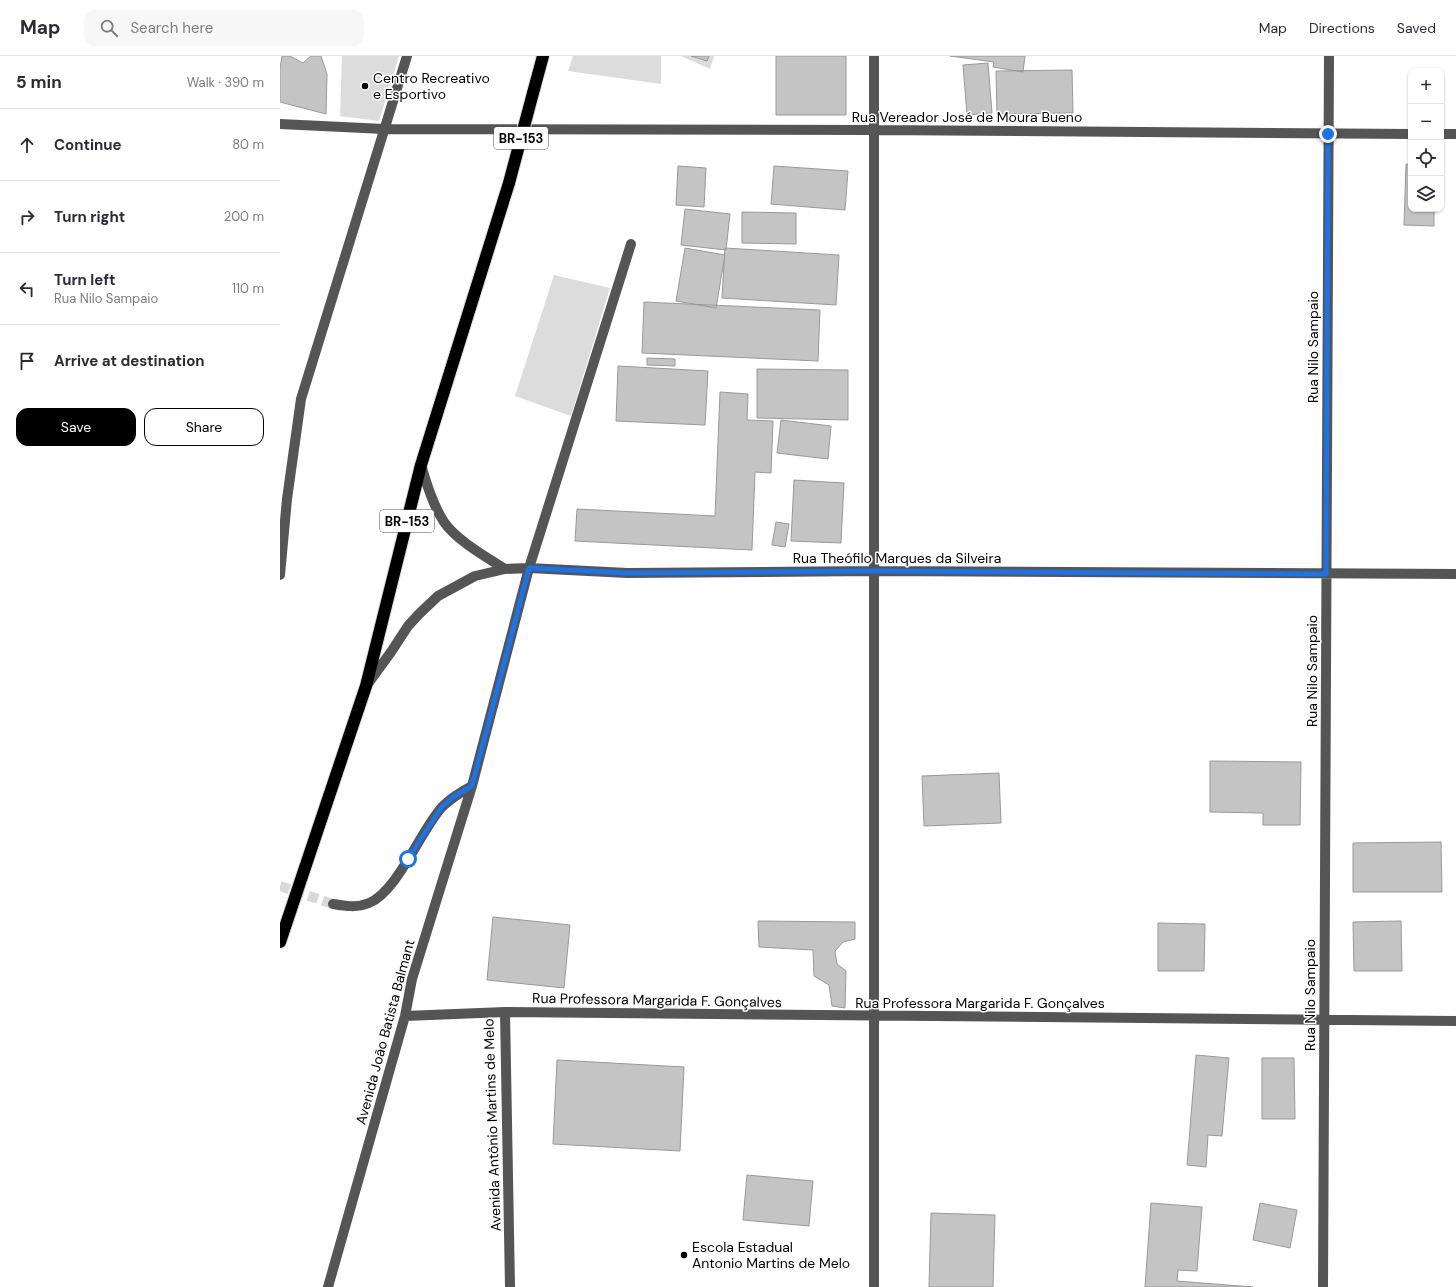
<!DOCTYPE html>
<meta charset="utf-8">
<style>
body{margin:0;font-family:"DM Sans",sans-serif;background:#f7f7f7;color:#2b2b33}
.controls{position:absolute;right:12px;top:12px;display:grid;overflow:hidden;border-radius:8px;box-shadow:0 1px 3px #0004}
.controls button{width:36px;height:36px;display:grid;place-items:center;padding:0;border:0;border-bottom:1px solid #e1e1e2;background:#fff;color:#2b2b33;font:20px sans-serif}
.stop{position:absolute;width:12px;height:12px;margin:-9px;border:3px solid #1a73e8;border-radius:50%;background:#fff}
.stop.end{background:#1a73e8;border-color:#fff;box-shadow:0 1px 4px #0008}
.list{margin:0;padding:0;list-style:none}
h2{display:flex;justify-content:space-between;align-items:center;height:52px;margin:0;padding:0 16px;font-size:17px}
h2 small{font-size:13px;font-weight:400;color:#7c7c81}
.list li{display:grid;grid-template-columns:26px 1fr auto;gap:12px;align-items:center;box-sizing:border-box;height:72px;padding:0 16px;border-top:1px solid #e1e1e2}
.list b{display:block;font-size:15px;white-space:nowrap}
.list p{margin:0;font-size:13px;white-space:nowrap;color:#7c7c81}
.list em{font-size:13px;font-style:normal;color:#7c7c81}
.actions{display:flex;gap:8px;padding:12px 16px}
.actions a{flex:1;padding:9px 0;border:1px solid #000;border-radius:12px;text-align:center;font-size:14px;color:#000}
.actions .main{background:#000;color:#fff}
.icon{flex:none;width:22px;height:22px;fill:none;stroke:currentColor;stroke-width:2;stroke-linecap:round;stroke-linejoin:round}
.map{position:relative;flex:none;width:1176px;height:1231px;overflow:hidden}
header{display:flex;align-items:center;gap:24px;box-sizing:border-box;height:56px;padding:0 20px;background:#fff;border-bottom:1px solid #e1e1e2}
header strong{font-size:19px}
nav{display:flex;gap:22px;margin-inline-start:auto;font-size:14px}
.search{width:280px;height:36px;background:#f7f7f7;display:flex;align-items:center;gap:10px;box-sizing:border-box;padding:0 14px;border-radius:12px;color:#7c7c81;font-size:15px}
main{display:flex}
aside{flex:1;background:#fff}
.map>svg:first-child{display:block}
.green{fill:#dcdcdc}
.building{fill:#c4c4c4;stroke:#999}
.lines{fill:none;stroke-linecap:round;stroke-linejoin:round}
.minor-tunnel{stroke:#d9d9d9;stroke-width:10;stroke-dasharray:10 5;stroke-linecap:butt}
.highway-casing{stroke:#dbdbdb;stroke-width:14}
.minor{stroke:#555;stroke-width:10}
.highway{stroke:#000;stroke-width:12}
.highway-bridge-casing{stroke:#dbdbdb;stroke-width:14;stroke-linecap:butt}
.highway-bridge{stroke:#000;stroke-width:12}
.route{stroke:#1a73e8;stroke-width:5}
.poi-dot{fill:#000;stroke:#fff;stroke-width:1.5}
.labels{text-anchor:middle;stroke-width:3;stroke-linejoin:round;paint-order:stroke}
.shield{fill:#fff;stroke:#4c4c4c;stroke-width:1}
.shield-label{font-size:13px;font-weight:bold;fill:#000}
.poi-label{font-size:14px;fill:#000;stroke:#fff;text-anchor:start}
.street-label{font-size:14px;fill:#000;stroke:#fff}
</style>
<header>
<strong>Map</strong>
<div class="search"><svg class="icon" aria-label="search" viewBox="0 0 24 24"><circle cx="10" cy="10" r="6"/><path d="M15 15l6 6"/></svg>Search here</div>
<nav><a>Map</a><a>Directions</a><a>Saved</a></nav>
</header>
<main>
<aside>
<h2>5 min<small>Walk · 390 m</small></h2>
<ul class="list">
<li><svg class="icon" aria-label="ahead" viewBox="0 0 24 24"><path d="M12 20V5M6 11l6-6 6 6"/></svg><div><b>Continue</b></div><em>80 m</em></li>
<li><svg class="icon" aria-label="right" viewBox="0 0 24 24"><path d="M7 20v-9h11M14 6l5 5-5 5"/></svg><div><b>Turn right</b></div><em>200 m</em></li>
<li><svg class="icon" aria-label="left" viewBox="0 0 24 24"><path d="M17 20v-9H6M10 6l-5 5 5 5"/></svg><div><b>Turn left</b><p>Rua Nilo Sampaio</p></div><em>110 m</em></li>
<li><svg class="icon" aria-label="arrive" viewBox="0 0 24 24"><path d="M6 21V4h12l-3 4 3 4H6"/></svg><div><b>Arrive at destination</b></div></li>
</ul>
<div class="actions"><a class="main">Save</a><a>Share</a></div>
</aside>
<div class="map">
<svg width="1176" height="1231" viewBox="0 0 1176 1231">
<rect width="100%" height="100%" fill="#fff"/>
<path class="green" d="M62 0H119L99 65 60 60Z
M293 0H381V28L288 15Z
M401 0H434L430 13Z
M274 219 330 232 291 360 235 340Z"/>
<path class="building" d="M2 0H10L23 7 31 0H41L47 18 46 58 0 46V13Z
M411 0H429L427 5Z
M496 0H566V59H496Z
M670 0H745L743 16 713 11 714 6Z
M708 7 712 57 687 59 683 9Z
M792 14 793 57 717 58 716 15Z
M1126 108H1131V153H1154V170L1124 169Z
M398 110 426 112 424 151 396 149Z
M494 110 568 115 565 154 491 148Z
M405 153 450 158 446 194 401 189Z
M462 156 516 157V188L462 187Z
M405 192 445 199 436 252 396 245Z
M445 192 559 199 556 249 442 242Z
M364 246 540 254 538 305 362 297Z
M367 302 395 303V310L367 309Z
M338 310 428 315 425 369 336 365Z
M477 313 568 314V364L477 362Z
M440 336 468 338 467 364 493 365 491 417 475 416 472 494 295 485 297 453 435 460Z
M501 364 551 370 548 403 497 397Z
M514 424 564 427 561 487 511 485Z
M496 466 509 468 505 491 492 489Z
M930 705 1021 706 1020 769H983V757L930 756Z
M719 717 721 767 644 770 642 720Z
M1161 786 1162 836H1073V787Z
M213 861 290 869 284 932 207 924Z
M478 865 575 866V883L563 886 555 895 557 908 566 915 565 952 552 950 549 929 534 920 533 894 479 891Z
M1121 865 1122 915H1074L1073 866Z
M878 867 925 868 924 915H878Z
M916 999 949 1002 942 1080 928 1079 926 1111 907 1109Z
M982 1002H1014L1015 1063H982Z
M277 1004 404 1011 400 1095 273 1088Z
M467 1119 533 1125 529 1170 463 1164Z
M871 1147 922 1151 917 1215 898 1214 897 1225 973 1231H865Z
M980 1147 1017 1154 1010 1192 973 1184Z
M651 1157 715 1159 713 1231H649Z"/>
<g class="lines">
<path class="minor-tunnel" d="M0 830 53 848"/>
<g class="highway-casing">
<path id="highway" d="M253 37 263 0
M0 886 86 630 141 409 229 127"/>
</g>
<path class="minor" d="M0 68 104 73 594 74 1131 78
M1161 78H1176
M141 409C147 429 153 449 164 466 176 484 208 502 225 513
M0 519 7 443 21 343 127 0
M87 629 111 596 128 570 139 558 158 540 195 520 225 513 249 512 347 517 594 515 1176 518
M53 848C65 850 77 852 89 847 117 836 141 774 162 751 171 742 181 736 192 730
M225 956 230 1231
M125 960 225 956 1176 965
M48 1231 125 960 132 923 192 730 249 512 351 188
M594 1231V0
M1043 1231 1049 0"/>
<use href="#highway" class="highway"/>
<g class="highway-bridge-casing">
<path id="highway-bridge" d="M229 127 253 37"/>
</g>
<use href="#highway-bridge" class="highway-bridge"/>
</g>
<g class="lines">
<path class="route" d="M128 803 161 752 173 741 192 730 249 512 347 517 594 515 1046 518 1048 78"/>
</g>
<g class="poi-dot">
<circle cx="85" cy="30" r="4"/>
<circle cx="404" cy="1199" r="4"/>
</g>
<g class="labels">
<g class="shield">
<rect x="214" y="71" width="54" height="22" rx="3"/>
<rect x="100" y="454" width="54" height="22" rx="3"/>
</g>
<g class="shield-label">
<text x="241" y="87">BR-153</text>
<text x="127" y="470">BR-153</text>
</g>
<g class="poi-label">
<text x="93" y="27">Centro Recreativo<tspan x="93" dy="16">e Esportivo</tspan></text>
<text x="412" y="1196">Escola Estadual<tspan x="412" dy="16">Antonio Martins de Melo</tspan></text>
</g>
<g class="street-label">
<text x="687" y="66">Rua Vereador José de Moura Bueno</text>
<text transform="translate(1033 291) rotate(-90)" y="5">Rua Nilo Sampaio</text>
<text x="617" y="507">Rua Theófilo Marques da Silveira</text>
<text transform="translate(1032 615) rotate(-90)" y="5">Rua Nilo Sampaio</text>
<text transform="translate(1030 939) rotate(-90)" y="5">Rua Nilo Sampaio</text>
<text transform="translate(377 944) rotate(1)" y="5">Rua Professora Margarida F. Gonçalves</text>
<text x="700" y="952">Rua Professora Margarida F. Gonçalves</text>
<text transform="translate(105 976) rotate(-75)" y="5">Avenida João Batista Balmant</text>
<text transform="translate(212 1069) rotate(-92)" y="5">Avenida Antônio Martins de Melo</text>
</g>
</g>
</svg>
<div class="controls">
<button>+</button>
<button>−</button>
<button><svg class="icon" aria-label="locate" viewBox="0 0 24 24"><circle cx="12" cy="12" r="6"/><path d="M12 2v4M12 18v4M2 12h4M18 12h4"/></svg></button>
<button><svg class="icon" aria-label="layers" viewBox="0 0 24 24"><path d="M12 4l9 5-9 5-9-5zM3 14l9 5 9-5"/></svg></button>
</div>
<div class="stop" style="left:128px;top:803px"></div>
<div class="stop end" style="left:1048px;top:78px"></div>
</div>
</main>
